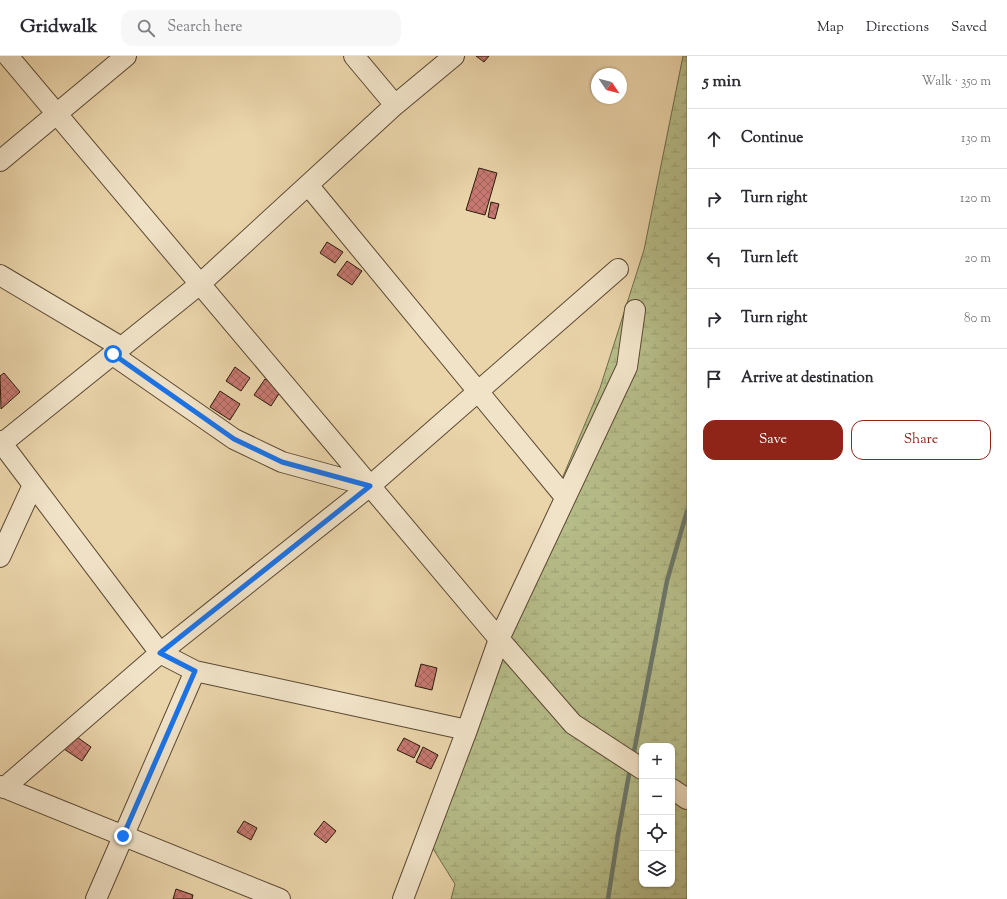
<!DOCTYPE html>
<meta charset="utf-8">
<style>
body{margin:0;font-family:"Sorts Mill Goudy",serif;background:#f7f7f7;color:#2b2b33}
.controls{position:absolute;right:12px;bottom:12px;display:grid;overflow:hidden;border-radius:8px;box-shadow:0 1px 3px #0004}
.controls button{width:36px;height:36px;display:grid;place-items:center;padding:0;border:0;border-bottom:1px solid #e1e1e2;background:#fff;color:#2b2b33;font:20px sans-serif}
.compass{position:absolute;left:591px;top:12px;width:36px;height:36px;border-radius:50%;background:#fff;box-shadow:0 1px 3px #0004;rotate:125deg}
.stop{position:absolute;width:12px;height:12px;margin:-9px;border:3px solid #1a73e8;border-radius:50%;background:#fff}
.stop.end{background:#1a73e8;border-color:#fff;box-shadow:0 1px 4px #0008}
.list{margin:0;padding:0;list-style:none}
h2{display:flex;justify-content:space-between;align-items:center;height:52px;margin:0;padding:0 16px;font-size:17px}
h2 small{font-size:13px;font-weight:400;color:#7c7c81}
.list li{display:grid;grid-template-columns:26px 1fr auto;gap:12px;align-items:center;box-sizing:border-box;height:60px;padding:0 16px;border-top:1px solid #e1e1e2}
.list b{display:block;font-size:15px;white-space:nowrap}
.list em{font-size:13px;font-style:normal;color:#7c7c81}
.actions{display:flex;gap:8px;padding:12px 16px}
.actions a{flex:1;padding:9px 0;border:1px solid #8f2418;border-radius:12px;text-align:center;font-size:14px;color:#8f2418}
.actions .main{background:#8f2418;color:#fff}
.icon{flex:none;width:22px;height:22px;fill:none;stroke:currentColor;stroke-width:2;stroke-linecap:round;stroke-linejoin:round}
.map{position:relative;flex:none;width:687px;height:843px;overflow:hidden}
header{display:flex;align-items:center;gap:24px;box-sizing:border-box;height:56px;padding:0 20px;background:#fff;border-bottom:1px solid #e1e1e2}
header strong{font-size:19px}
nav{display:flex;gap:22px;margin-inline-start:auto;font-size:14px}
.search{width:280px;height:36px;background:#f7f7f7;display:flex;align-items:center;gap:10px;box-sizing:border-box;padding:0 14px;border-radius:12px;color:#7c7c81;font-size:15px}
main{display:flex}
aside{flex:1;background:#fff}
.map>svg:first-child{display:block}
.wetland{fill:url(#wetland-marsh);stroke:#706b4a;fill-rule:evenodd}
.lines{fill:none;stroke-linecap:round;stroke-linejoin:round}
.stream{stroke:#6c786a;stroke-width:4.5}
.building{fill:url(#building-cross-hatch);stroke:#29190a}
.minor-casing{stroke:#594832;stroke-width:22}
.minor{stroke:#f1e3c8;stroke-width:20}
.route{stroke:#1a73e8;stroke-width:5}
</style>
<header>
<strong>Gridwalk</strong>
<div class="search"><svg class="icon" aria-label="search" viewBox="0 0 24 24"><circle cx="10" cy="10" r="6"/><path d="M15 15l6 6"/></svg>Search here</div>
<nav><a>Map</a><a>Directions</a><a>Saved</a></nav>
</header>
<main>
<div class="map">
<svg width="687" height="843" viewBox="0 0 687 843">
<defs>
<pattern id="wetland-marsh" width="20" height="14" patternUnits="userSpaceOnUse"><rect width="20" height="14" fill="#b6bd89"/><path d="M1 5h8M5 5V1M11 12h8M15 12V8" fill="none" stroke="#9ca275"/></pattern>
<pattern id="building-cross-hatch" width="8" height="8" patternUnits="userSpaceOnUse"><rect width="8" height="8" fill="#c77971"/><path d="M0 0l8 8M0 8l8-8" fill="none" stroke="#a2625b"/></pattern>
</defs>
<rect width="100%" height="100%" fill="#ead4aa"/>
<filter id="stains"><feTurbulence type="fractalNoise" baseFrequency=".005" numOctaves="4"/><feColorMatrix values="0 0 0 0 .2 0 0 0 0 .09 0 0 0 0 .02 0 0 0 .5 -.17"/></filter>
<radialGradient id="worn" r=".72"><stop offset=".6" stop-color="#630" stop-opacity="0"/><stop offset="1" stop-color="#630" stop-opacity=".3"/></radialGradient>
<path class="wetland" d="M683 0H687V843H451L455 828 432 791 444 764 536 485 600 332 644 194ZM642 690H672V828H642Z"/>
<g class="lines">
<path class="stream" d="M633 701 667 525 687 455
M608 843 618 779 630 713"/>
</g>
<path class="building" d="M476 0H489L484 6Z
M479 112 497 117 485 159 466 154Z
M491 146 499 148 495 163 488 161Z
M327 186 343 196 335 207 320 197Z
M347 205 362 215 352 229 337 219Z
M235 311 250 322 241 335 226 325Z
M4 317 20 336 1 353 0 320Z
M265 323 282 333 271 350 254 339Z
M220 335 240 348 230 364 210 351Z
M421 608 437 612 432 634 415 630Z
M74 679 91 691 82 705 64 693Z
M404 682 420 690 414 702 397 694Z
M423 691 438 699 431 713 416 706Z
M244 765 257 772 251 784 237 776Z
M324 765 336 775 326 787 314 778Z
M176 833 193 839 192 843H173Z"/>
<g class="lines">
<g class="minor-casing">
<path id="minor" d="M8 0 499 583 573 668 642 713
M354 0 395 49
M0 105 126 0
M308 129 565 441
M0 219 121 291
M113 299 234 383 282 406 370 430
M0 385 160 597 195 615 467 674
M0 389 200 228 395 49 454 0
M0 501 33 429
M0 730 280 843
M4 732 160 597 370 430 618 213
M672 733 687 743
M96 843 195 615
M403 843 467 674 499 583 627 311 635 254"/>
</g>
<use href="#minor" class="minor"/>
</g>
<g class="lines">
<path class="route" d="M113 298 234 383 282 406 370 430 160 597 195 615 123 780"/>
</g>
<rect width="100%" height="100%" filter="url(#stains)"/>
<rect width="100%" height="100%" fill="url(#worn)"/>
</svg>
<div class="controls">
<button>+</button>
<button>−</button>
<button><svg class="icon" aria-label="locate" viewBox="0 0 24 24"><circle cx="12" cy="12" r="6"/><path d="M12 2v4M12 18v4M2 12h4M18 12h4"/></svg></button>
<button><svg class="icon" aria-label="layers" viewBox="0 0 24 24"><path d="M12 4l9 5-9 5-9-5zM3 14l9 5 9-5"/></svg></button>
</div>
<svg class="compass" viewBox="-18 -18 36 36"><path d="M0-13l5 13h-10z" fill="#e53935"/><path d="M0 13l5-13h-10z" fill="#7c7c81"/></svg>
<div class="stop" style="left:113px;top:298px"></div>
<div class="stop end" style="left:123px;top:780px"></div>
</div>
<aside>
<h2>5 min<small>Walk · 350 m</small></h2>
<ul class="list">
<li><svg class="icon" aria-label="ahead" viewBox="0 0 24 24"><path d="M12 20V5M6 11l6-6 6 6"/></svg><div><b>Continue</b></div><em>130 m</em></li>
<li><svg class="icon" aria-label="right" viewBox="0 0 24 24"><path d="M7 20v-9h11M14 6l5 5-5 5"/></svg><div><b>Turn right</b></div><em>120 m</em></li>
<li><svg class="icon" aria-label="left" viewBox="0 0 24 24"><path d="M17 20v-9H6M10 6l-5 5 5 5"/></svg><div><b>Turn left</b></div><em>20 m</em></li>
<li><svg class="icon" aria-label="right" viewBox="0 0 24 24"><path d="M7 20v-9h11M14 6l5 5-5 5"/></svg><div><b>Turn right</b></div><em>80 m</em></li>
<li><svg class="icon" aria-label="arrive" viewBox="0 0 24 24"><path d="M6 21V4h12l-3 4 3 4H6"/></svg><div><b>Arrive at destination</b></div></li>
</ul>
<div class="actions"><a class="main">Save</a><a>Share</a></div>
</aside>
</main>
